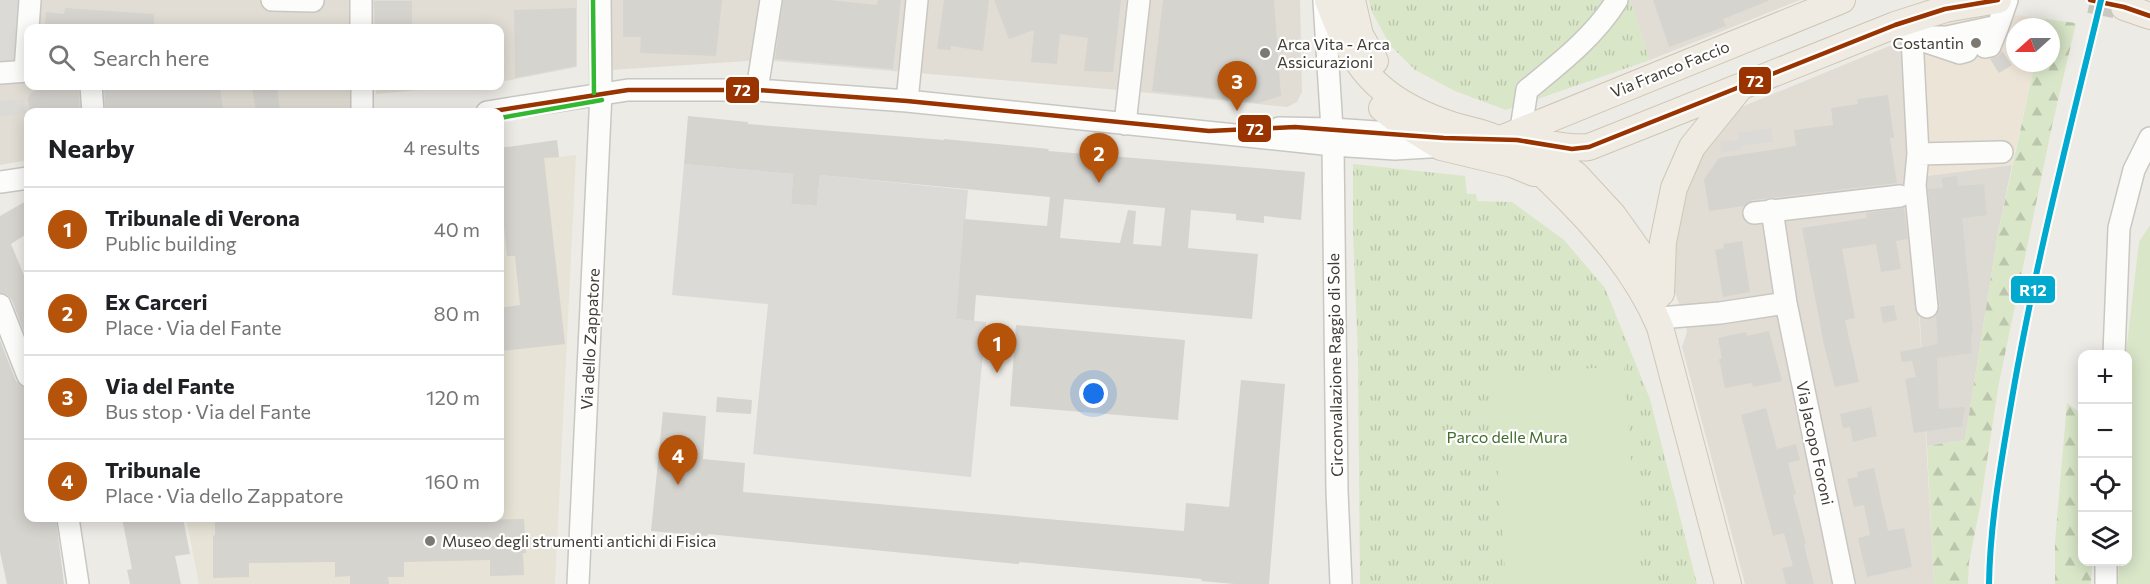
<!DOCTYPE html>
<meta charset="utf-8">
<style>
body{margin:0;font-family:Commissioner,sans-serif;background:#f2f2f2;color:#202124}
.controls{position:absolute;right:18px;bottom:18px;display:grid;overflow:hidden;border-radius:12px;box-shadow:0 3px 15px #0003}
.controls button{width:54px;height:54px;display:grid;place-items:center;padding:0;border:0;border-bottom:2px solid #e0e0e0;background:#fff;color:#202124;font:30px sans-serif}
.compass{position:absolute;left:2006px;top:18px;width:54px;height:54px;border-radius:50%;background:#fff;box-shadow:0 3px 15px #0003;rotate:249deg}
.you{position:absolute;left:1094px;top:394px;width:21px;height:21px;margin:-15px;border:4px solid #fff;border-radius:50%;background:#1a73e8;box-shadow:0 0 0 9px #1a73e833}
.badge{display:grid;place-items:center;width:39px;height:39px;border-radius:50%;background:#b45309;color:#fff;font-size:20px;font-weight:700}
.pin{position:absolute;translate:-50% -50px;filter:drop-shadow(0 2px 3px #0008)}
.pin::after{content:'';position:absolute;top:32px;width:21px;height:18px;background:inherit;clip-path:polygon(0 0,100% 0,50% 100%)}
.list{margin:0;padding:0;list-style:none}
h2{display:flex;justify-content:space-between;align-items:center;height:78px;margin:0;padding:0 24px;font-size:26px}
h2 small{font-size:20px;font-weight:400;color:#757577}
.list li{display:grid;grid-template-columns:39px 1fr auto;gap:18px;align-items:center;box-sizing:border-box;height:84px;padding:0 24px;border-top:2px solid #e0e0e0}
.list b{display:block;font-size:22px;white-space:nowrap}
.list p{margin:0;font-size:20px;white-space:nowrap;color:#757577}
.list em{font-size:20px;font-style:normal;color:#757577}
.icon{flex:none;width:33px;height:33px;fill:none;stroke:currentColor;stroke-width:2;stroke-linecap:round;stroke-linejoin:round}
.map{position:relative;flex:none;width:2150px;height:584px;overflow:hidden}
.search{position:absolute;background:#fff;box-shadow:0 3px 15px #0003;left:24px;top:24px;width:480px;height:66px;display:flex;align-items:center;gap:15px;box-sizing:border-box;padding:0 21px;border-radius:12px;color:#757577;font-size:22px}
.panel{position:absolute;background:#fff;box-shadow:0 3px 15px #0003;left:24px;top:108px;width:480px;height:414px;border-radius:12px}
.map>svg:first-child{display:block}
.residential{fill:#e1ddd4}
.commercial{fill:#ece4d7}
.industrial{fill:#dddad4}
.education{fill:#e7e3d6}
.forest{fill:url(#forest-firs)}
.park{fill:url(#park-tufts)}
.garden{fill:#d9e6c8}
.parking{fill:#dcdad6}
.building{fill:#d6d4cf;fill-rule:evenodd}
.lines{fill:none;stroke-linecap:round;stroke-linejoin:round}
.major-tunnel{stroke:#cbc8c2;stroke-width:26;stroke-dasharray:26 13;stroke-linecap:butt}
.minor-casing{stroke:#c9c7c2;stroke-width:24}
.major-casing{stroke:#cec7b5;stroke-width:28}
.minor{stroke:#fcfcfb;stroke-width:21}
.major{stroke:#efebe3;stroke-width:26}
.bus-1-casing{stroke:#fff;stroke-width:9}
.bus-2-casing{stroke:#fff;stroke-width:9}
.bus-1{stroke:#930;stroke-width:4.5}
.bus-2{stroke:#34b732;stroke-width:4.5}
.rail-1-casing{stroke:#fff;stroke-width:10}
.rail-1{stroke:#00a9ce;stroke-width:6}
.poi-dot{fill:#7d7972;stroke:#fff;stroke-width:2}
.labels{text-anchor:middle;stroke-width:4.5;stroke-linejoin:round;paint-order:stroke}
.poi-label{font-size:16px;fill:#413c34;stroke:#fff;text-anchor:start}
.street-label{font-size:16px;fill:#413c34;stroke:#fff}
.park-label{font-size:16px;fill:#436c2e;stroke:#fff}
.line-badge{stroke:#fff;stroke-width:2}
.badge-label{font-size:16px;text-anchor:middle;font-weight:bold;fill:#fff}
</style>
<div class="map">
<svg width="2150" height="584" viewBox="0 0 2150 584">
<defs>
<pattern id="forest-firs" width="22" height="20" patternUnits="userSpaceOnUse" patternTransform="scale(1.5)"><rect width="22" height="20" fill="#d9e6c8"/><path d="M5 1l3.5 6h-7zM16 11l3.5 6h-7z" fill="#bbc6ac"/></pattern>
<pattern id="park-tufts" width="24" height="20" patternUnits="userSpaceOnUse" patternTransform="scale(1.5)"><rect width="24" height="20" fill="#d9e6c8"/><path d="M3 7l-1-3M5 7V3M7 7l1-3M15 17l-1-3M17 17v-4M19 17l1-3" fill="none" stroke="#bbc6ac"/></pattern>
</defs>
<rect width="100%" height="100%" fill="#edebe6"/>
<path class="residential" d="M0 0H351L352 28H28V86H353L354 112H28V160L0 165Z
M372 0H577V67L500 82V28H373Z
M611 0H1300L1302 92 1297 102 1287 107 1130 91 763 60 611 70Z
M1630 0H1800L1650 60Z
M1904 40 1934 584H1745L1682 347 1687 332 1685 317 1663 265 1693 159 1722 115Z
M376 86H461L376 94Z"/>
<path class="commercial" d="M1999 13 2045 19 2043 27H2015V63H2035L2012 165 1912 178 1904 40 1948 22Z"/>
<path class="industrial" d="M2012 165 1998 233 1965 440 1927 446 1912 178Z"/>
<path class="education" d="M557 140 559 157 576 155 555 584H199L186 518H500V148Z"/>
<path class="forest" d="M2045 19 2076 23 2052 126 1998 388 1980 507 1969 562 1968 584H1934L1927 446 1965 440 1998 233 2035 63H2051V27H2043Z
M2067 403 2082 414V562H2092L2091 584H2055V542Z"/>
<path class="park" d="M1369 0H1630L1650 60 1506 110 1455 91 1415 70 1390 45 1372 12Z
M1353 164 1465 176 1467 194H1476L1477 201 1512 202 1564 240 1605 288 1650 399 1697 584H1360L1358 357 1353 233Z"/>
<path class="garden" d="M2150 225V584H2118L2119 562H2128V354L2126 353 2139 242Z
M1624 366 1640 584H1506L1491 375Z"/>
<path class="parking" d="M0 0H20L17 68 0 70Z
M24 99 26 113 0 117V101Z
M1771 128 1773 142 1741 146V150L1721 153 1720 142 1739 140 1738 133Z
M684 164 793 174 791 204 817 206 820 175 968 190 956 319 986 322 971 477 753 454 768 304 672 295Z"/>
<path class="building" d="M623 0H722L716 56 640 53 641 37H623Z
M783 0H829L877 5 878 0H901L893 69 775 59Z
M944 0H989L983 51 951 46V50L937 49Z
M994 0H1121L1113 72 1084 71 1088 38 1060 34 1057 64 1031 62 1034 30 1009 39Z
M1163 0H1274L1281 96 1258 103 1152 91Z
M1653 0H1768V1L1723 19 1726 26 1669 47Z
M374 1H412V28H375Z
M65 8 154 14V28H45L46 12 64 14Z
M576 8V66L515 78 514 10Z
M2002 51 2012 65 1999 73 1990 59 1998 56Z
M49 86H78L80 112H30L28 99 30 94 38 88Z
M104 86H220L223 112H106Z
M277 86 280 112H256L252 87Z
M1888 95 1894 138H1890L1897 183 1770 198 1752 200 1744 206 1709 211 1704 179 1719 158 1796 146 1794 130 1833 125 1831 108 1858 104 1857 99Z
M688 116 748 122V124L944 140V139L1049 149 1048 151 1305 172 1301 220 1264 216V223L1236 220V214L1191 210 1188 248 1258 254 1252 319 976 295 974 321 956 319 964 219 1047 226 1050 197 820 175 817 206 791 204 793 174 684 164ZM1064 199 1165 208 1161 246 1133 244 1136 211 1128 210 1120 243 1060 238Z
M557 140 559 157 544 158 565 344 500 351V308L520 305 515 256H507L502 206 500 207V148Z
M1957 176 1958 186 1984 184 1987 215 1962 218 1973 329 1971 339 1972 353 1937 358 1939 409 1965 407 1962 426 1914 433 1905 379 1916 377 1912 361 1902 362 1900 352 1938 344 1936 316 1940 306 1928 189 1943 188 1942 178Z
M28 200V233L11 244 28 285V343L12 300 7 295 0 293V216Z
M1904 208 1908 239 1896 241 1901 269 1881 272 1876 244 1842 249 1855 318 1845 320 1859 382 1835 387 1824 345 1802 228 1867 218 1866 213Z
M1742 241 1750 292 1723 297 1715 250 1724 248 1723 244Z
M1894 305 1897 320 1883 323 1880 307Z
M1016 325 1185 340 1178 420 1010 406Z
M1769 331 1782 381 1753 387 1752 383 1725 388 1719 359 1722 358 1718 338 1746 332 1747 336Z
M0 340 16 381 21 386 28 388V518H56L64 584H7L0 552Z
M1241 380 1285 384 1269 584H1235L1201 581 1202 579 1019 562V564L708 534 707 536 651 531 663 412 706 416 703 459 745 463 743 492 1184 531 1186 503 1229 507Z
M717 397 752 400 751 414 716 412Z
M1871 407 1877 436 1853 442 1850 427 1843 428 1840 414Z
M1766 408 1777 449 1796 444 1800 460 1788 463 1796 494 1793 495 1806 544 1804 545 1814 584H1786L1782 568 1793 566 1784 533 1773 536 1741 415Z
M1874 468 1888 531 1904 528 1912 567 1867 577 1858 538 1870 535 1864 505 1854 507 1847 479 1858 477 1857 472Z
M122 518H183L190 554 175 556 181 584H130L127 570 132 569Z
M348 519H405V521L524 519 526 553H523L524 575 490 576V560L404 562V577H388L389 584H350V576L335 577V562L249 563V577L213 578V536L215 535V522L348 521Z"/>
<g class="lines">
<path class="major-tunnel" d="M2090 0 2124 7"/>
<g class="minor-casing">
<path id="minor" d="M272 0 313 1
M361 0V28
M1324 1 1332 129
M1928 37H1947L1998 26 2007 0
M1985 47 1990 46 1998 26
M1967 51 1960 53 1912 37 1918 154 2002 152
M25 71 30 0
M0 73 28 71
M91 86 93 112
M362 86V112
M757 90 771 0
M907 101 917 0
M487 112 628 90H757L907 101 1333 145 1395 149 1445 146
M1522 122 1527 90C1560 63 1595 36 1617 0
M1125 124 1139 0
M1279 128 1332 129 1421 135
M1333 145 1337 491 1341 584
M1918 154 1915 185 1927 307
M0 182 28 178
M1772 210 1786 303 1844 584
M1754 213 1900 196
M0 305 28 376
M1660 318 1720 313 1786 303
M2114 354 2119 228 2134 170 2150 138
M68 518 78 584
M2106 562V584
M578 584 601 93 600 0"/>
</g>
<g class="major-casing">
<path id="major" d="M1328 0C1352 66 1377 99 1446 123 1464 130 1484 131 1502 141 1523 153 1537 169 1554 185 1596 226 1637 272 1660 327L1728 584
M1352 0 1360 35 1375 61
M2124 7 2150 16
M1382 108 1396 119 1441 147 1512 164 1534 173
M1503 138 1842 0
M1503 140C1532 137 1559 150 1589 147L1895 25 1945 9 1998 0
M1532 153 1562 165 1576 175 1613 215 1640 253 1658 296
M1661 293 1663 242 1674 188 1692 147 1738 90"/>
</g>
<use href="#minor" class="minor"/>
<use href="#major" class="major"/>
<g class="bus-1-casing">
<path id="bus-1" d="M2090 0 2124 7 2150 16
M487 112 628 90H757L907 101 1209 131 1295 127 1444 138 1517 140 1572 149 1589 147 1895 25 1945 9 1998 0"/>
</g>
<g class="bus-2-casing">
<path id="bus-2" d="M593 0 594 93
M500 118 602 100"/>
</g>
<use href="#bus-1" class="bus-1"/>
<use href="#bus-2" class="bus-2"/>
<g class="rail-1-casing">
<path id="rail-1" d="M1989 584C1990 523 2001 463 2011 404 2034 268 2069 134 2101 0"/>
</g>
<use href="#rail-1" class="rail-1"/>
</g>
<g class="poi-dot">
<circle cx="1976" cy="43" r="6"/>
<circle cx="1265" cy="53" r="6"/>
<circle cx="430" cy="541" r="6"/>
</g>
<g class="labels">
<g class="poi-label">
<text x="1964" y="49" text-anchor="end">Costantin</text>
<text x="1277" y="50">Arca Vita - Arca<tspan x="1277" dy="18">Assicurazioni</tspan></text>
<text x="442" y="547">Museo degli strumenti antichi di Fisica</text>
</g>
<g class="street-label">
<text transform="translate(1670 69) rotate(-22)" y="6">Via Franco Faccio</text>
<text transform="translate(590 339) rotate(-87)" y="6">Via dello Zappatore</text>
<text transform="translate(1335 365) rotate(-91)" y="6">Circonvallazione Raggio di Sole</text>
<text transform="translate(1815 443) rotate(78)" y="6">Via Jacopo Foroni</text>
</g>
<g class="park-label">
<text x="1507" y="443">Parco delle Mura</text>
</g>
</g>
<g class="line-badge">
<rect x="1738" y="66" width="34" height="29" rx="6" fill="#930"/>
<rect x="725" y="76" width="35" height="28" rx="6" fill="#930"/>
<rect x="1237" y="114" width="35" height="29" rx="6" fill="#930"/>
<rect x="2010" y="275" width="46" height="29" rx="6" fill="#00a9ce"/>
</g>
<g class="badge-label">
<text x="1755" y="87">72</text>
<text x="742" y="96">72</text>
<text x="1255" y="135">72</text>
<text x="2033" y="296">R12</text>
</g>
</svg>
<div class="controls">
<button>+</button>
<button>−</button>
<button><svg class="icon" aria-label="locate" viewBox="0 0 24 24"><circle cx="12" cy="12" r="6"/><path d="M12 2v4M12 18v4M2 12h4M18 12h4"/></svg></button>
<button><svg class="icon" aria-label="layers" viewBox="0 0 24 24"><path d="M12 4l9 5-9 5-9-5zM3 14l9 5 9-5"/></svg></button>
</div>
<svg class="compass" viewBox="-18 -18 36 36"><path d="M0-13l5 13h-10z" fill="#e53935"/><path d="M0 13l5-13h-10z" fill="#757577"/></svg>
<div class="you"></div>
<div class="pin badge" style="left:997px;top:373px">1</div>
<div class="pin badge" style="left:1099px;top:183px">2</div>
<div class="pin badge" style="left:1237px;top:111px">3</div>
<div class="pin badge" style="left:678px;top:485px">4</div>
<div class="search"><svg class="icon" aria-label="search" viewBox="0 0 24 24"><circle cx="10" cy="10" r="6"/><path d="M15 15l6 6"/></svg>Search here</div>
<section class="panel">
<h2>Nearby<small>4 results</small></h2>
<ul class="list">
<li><span class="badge">1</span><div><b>Tribunale di Verona</b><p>Public building</p></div><em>40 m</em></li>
<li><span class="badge">2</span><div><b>Ex Carceri</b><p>Place · Via del Fante</p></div><em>80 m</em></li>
<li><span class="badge">3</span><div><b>Via del Fante</b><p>Bus stop · Via del Fante</p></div><em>120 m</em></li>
<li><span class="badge">4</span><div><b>Tribunale</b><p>Place · Via dello Zappatore</p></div><em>160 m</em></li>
</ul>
</section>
</div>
